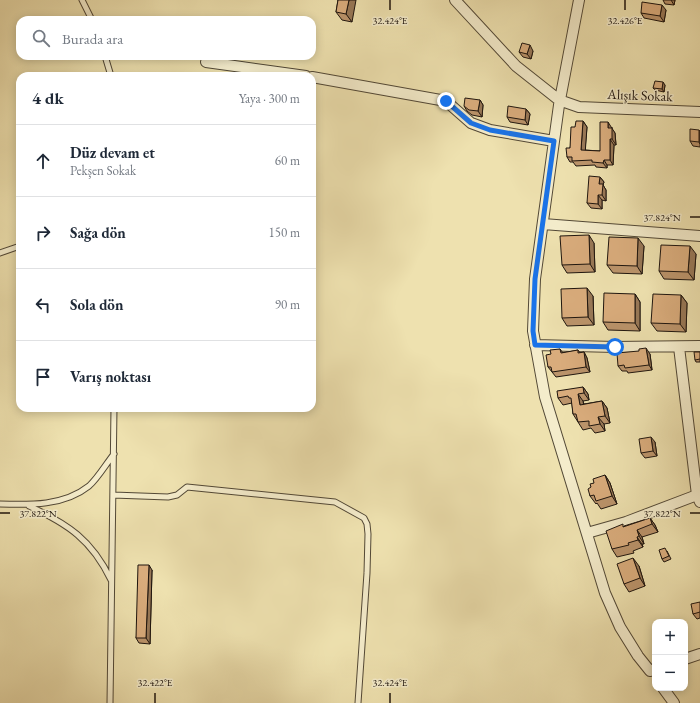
<!DOCTYPE html>
<html lang="tr">
<meta charset="utf-8">
<style>
body{margin:0;font-family:"EB Garamond",serif;background:#f2f2f3;color:#1f2937}
.controls{position:absolute;right:12px;bottom:12px;display:grid;overflow:hidden;border-radius:8px;box-shadow:0 2px 10px #0003}
.controls button{width:36px;height:36px;display:grid;place-items:center;padding:0;border:0;border-bottom:1px solid #e0e1e3;background:#fff;color:#1f2937;font:20px sans-serif}
.stop{position:absolute;width:12px;height:12px;margin:-9px;border:3px solid #1a73e8;border-radius:50%;background:#fff}
.stop.end{background:#1a73e8;border-color:#fff;box-shadow:0 1px 4px #0008}
.list{margin:0;padding:0;list-style:none}
h2{display:flex;justify-content:space-between;align-items:center;height:52px;margin:0;padding:0 16px;font-size:17px}
h2 small{font-size:13px;font-weight:400;color:#747a83}
.list li{display:grid;grid-template-columns:26px 1fr auto;gap:12px;align-items:center;box-sizing:border-box;height:72px;padding:0 16px;border-top:1px solid #e0e1e3}
.list b{display:block;font-size:15px;white-space:nowrap}
.list p{margin:0;font-size:13px;white-space:nowrap;color:#747a83}
.list em{font-size:13px;font-style:normal;color:#747a83}
.icon{flex:none;width:22px;height:22px;fill:none;stroke:currentColor;stroke-width:2;stroke-linecap:round;stroke-linejoin:round}
.map{position:relative;flex:none;width:700px;height:703px;overflow:hidden}
.search{position:absolute;background:#fff;box-shadow:0 2px 10px #0003;left:16px;top:16px;width:300px;height:44px;display:flex;align-items:center;gap:10px;box-sizing:border-box;padding:0 14px;border-radius:12px;color:#747a83;font-size:15px}
.panel{position:absolute;background:#fff;box-shadow:0 2px 10px #0003;left:16px;top:72px;width:300px;height:340px;border-radius:12px}
.map>svg:first-child{display:block}
.lines{fill:none;stroke-linecap:round;stroke-linejoin:round}
.service-casing{stroke:#524836;stroke-width:7}
.minor-casing{stroke:#524836;stroke-width:12}
.service{stroke:#f4eccb;stroke-width:5}
.minor{stroke:#f4eccb;stroke-width:10}
.wall{fill:#bb946b;stroke:#1e150e}
.shaded-wall{fill:#987857;stroke:#1e150e}
.building{fill:#d9ac7c;stroke:#1e150e}
.route{stroke:#1a73e8;stroke-width:5}
.ticks{fill:none;stroke:#1e150e;stroke-width:1.5}
.labels{text-anchor:middle;stroke-width:3;stroke-linejoin:round;paint-order:stroke}
.street-label{font-size:14px;fill:#1e150e;stroke:#f4eccb}
.ticks-label{font-size:10px;text-anchor:middle;fill:#1e150e;stroke:#f4eccb;stroke-width:3;stroke-linejoin:round;paint-order:stroke}
</style>
<div class="map">
<svg width="700" height="703" viewBox="0 0 700 703">
<rect width="100%" height="100%" fill="#eee1af"/>
<filter id="stains"><feTurbulence type="fractalNoise" baseFrequency=".005" numOctaves="4"/><feColorMatrix values="0 0 0 0 .2 0 0 0 0 .09 0 0 0 0 .02 0 0 0 .5 -.17"/></filter>
<radialGradient id="worn" r=".72"><stop offset=".6" stop-color="#630" stop-opacity="0"/><stop offset="1" stop-color="#630" stop-opacity=".3"/></radialGradient>
<g class="lines">
<g class="service-casing">
<path id="service" d="M82 0 92 20
M105 56 111 76
M0 253 20 246
M113 495 168 497 177 495 187 487 335 502 364 518 367 524 368 534 367 573 358 703
M0 504C30 505 64 506 89 486 98 478 106 464 114 454
M29 506C68 524 92 540 111 580
M110 703 114 408"/>
</g>
<g class="minor-casing">
<path id="minor" d="M455 0 516 66 559 100 579 107 700 112
M579 0 559 105 535 279 533 331 545 397 605 593 620 627 638 656 650 671 655 669
M206 62 306 76
M312 77 446 101 471 123 490 130 554 141
M543 224 700 236
M535 345 615 347 700 346
M679 347 697 495 700 494
M587 533 626 522 697 495 700 502
M685 659 700 654
M663 688 674 703"/>
</g>
<use href="#service" class="service"/>
<use href="#minor" class="minor"/>
</g>
<path class="wall" d="M338 0 352 22 342 20 336 12Z
M663 0H675L674 5 665 4Z
M666 10 664 22 644 18 641 13Z
M533 51 531 59 523 57 519 52Z
M665 85 664 92 655 90 653 88Z
M480 100 483 105 482 117 472 115 467 111 464 106Z
M526 109 530 114 528 125 510 122 507 117Z
M583 121 587 127 585 150 600 151 612 127V129L615 133 616 145H614L613 165H607V168L596 167 595 165 576 166 573 162H570L567 157 570 148 575 127Z
M700 131V147L693 146 690 141Z
M600 177 604 182 603 185 606 190V201L602 200V209L591 208 587 203Z
M594 243 595 272 567 273 562 265Z
M644 246 642 274 613 273 607 265Z
M696 254 694 280 664 279 659 271Z
M635 294 640 302V331L608 330 603 322Z
M681 295 687 303 686 332 657 331 651 323Z
M593 296 594 325 567 326 562 318Z
M560 349 563 353 578 350 580 353 584 352 587 358 590 372 556 377 548 367 551 354Z
M639 351 650 354 652 370 628 373 627 371H622L618 366Z
M700 352V362H696L695 360Z
M583 387 588 394 589 400 583 401 584 404 602 401 607 408 610 423 604 424 605 431 595 433 591 428 583 430 573 414 572 403 563 405 558 398Z
M655 442 657 456 645 458 641 453Z
M605 475 610 483 617 504 601 509 597 503 596 504 590 496 591 487 594 483Z
M650 518 655 525 658 532 642 537 644 544H642L643 547 633 551 634 553 617 557 612 549 624 526Z
M667 551 671 559 664 562 662 559Z
M639 566 645 586 629 592 624 584Z
M152 570 150 644 139 643 136 638Z
M700 602V618L697 619 693 614Z"/>
<path class="shaded-wall" d="M349 0H356L352 22 346 14Z
M671 0H675L674 5Z
M662 5 666 10 664 22 660 16Z
M530 45 533 51 531 59 527 54Z
M663 82 665 85 664 92 662 89Z
M480 100 483 105 482 117 478 111Z
M526 109 530 114 528 125 525 120Z
M583 121 587 127 585 155 581 150Z
M608 122 615 133 616 145 612 139 608 128Z
M699 130 700 131V144L699 142Z
M610 139 614 145 613 165 610 160Z
M604 160 607 165V168L603 163Z
M600 177 604 182 603 185 606 190V201L602 195 599 184Z
M598 195 602 200V209L598 204Z
M589 235 594 243 595 272 590 264Z
M638 238 644 246 642 274 637 266Z
M690 246 696 254 694 280 688 272Z
M587 288 593 296 594 325 588 317Z
M635 294 640 302V331L635 323Z
M681 295 687 303 686 332 680 324Z
M646 348 650 354 652 370 649 365Z
M584 352 587 358 590 372 586 367Z
M583 387 588 394 589 400 584 393Z
M578 394 583 401 585 412 580 405Z
M602 401 607 408 610 423 605 416Z
M598 417 604 424 605 431 600 424Z
M651 437 655 442 657 456 653 451Z
M605 475 610 483 617 504 612 496Z
M650 518 655 525 658 532 652 524Z
M637 530 642 537 644 544 639 536Z
M637 537 642 544 643 547 638 540Z
M633 558 639 566 645 586 640 578Z
M149 565 152 570 150 644 146 638Z"/>
<path class="building" d="M338 0H349L346 14 336 12Z
M642 2 662 5 660 16 641 13Z
M522 43 530 45 527 54 519 52Z
M655 81 663 82 662 89 653 88Z
M465 98 480 100 478 111 469 110 464 106Z
M508 106 526 109 525 120 507 117Z
M576 121H583L581 150 600 151V122H608V128H612V139H610V160H604L603 163 592 162V160L572 161V157H567L566 148H570L571 127H575Z
M690 129 699 130V142L690 141Z
M589 176 600 177 599 184H603L602 195H598V204L587 203Z
M589 235 590 264 562 265 560 236Z
M609 237 638 238 637 266 607 265Z
M661 245 690 246 688 272 659 271Z
M587 288 588 317 562 318 561 289Z
M604 293 635 294V323L603 322Z
M653 294 681 295 680 324 651 323Z
M646 348 649 365 625 368 624 365 618 366 617 353 639 351V349Z
M560 349 561 353 578 350V353L584 352 586 367 552 372 551 367H548L546 355 551 354 550 350Z
M694 352H700V359L695 360Z
M583 387 584 393 578 394 580 405 602 401 605 416 598 417 600 424 589 426V421L578 422 576 414H573L571 398H569L568 396 558 398 557 391Z
M651 437 653 451 641 453 639 439Z
M605 475 612 496 596 501 594 495 590 496 588 489 591 487 590 484 594 483 593 479Z
M650 518 652 524 637 530 639 536 637 537 638 540 628 543 629 545 612 549 606 531 623 524V527Z
M665 548 669 556 662 559 659 550Z
M633 558 640 578 624 584 617 564Z
M138 565H149L146 638H136Z
M700 602V612L693 614 691 604Z"/>
<g class="lines">
<path class="route" d="M446 101 471 123 490 130 554 141 535 279 533 331 535 345 615 347"/>
</g>
<path class="ticks" d="M390 0V10M625 0V10M690 217H700M0 513H10M690 513H700M155 693V703M390 693V703"/>
<g class="labels">
<g class="street-label">
<text transform="translate(640 95) rotate(2)" y="5">Alışık Sokak</text>
</g>
</g>
<g class="ticks-label">
<text x="390" y="24">32.424°E</text>
<text x="625" y="24">32.426°E</text>
<text x="662" y="221">37.824°N</text>
<text x="38" y="517">37.822°N</text>
<text x="662" y="517">37.822°N</text>
<text x="155" y="686">32.422°E</text>
<text x="390" y="686">32.424°E</text>
</g>
<rect width="100%" height="100%" filter="url(#stains)"/>
<rect width="100%" height="100%" fill="url(#worn)"/>
</svg>
<div class="controls">
<button>+</button>
<button>−</button>
</div>
<div class="stop" style="left:615px;top:347px"></div>
<div class="stop end" style="left:446px;top:101px"></div>
<div class="search"><svg class="icon" aria-label="search" viewBox="0 0 24 24"><circle cx="10" cy="10" r="6"/><path d="M15 15l6 6"/></svg>Burada ara</div>
<section class="panel">
<h2>4 dk<small>Yaya · 300 m</small></h2>
<ul class="list">
<li><svg class="icon" aria-label="ahead" viewBox="0 0 24 24"><path d="M12 20V5M6 11l6-6 6 6"/></svg><div><b>Düz devam et</b><p>Pekşen Sokak</p></div><em>60 m</em></li>
<li><svg class="icon" aria-label="right" viewBox="0 0 24 24"><path d="M7 20v-9h11M14 6l5 5-5 5"/></svg><div><b>Sağa dön</b></div><em>150 m</em></li>
<li><svg class="icon" aria-label="left" viewBox="0 0 24 24"><path d="M17 20v-9H6M10 6l-5 5 5 5"/></svg><div><b>Sola dön</b></div><em>90 m</em></li>
<li><svg class="icon" aria-label="arrive" viewBox="0 0 24 24"><path d="M6 21V4h12l-3 4 3 4H6"/></svg><div><b>Varış noktası</b></div></li>
</ul>
</section>
</div>
